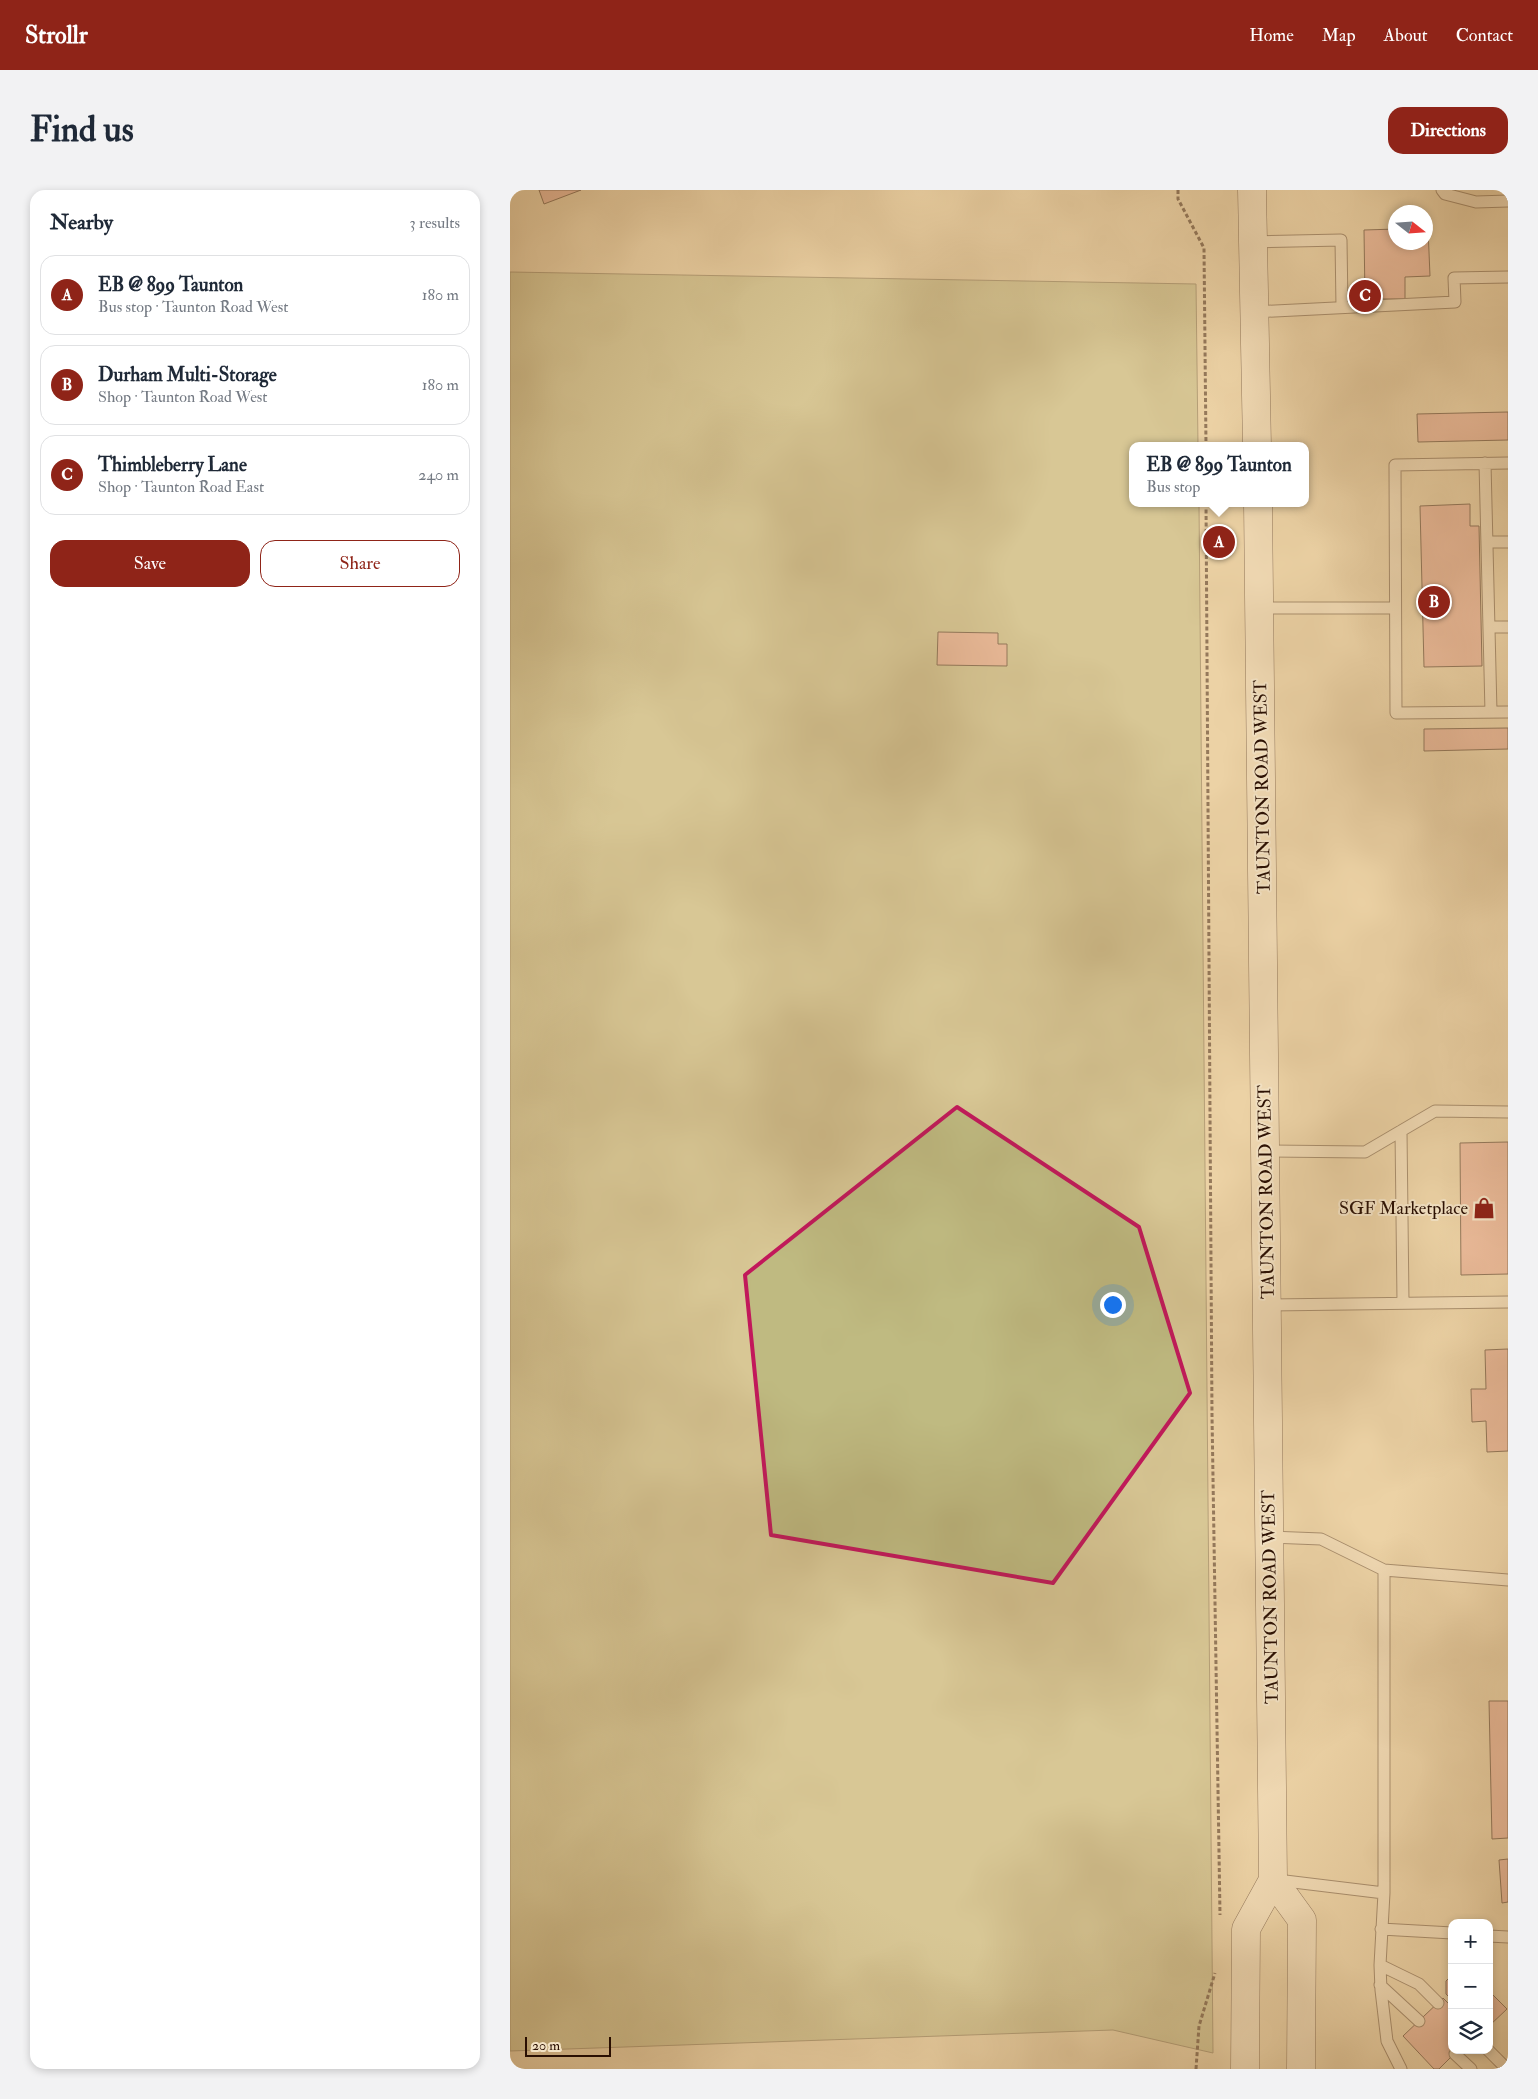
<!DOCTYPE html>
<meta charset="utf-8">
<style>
body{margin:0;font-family:"IM FELL Double Pica",serif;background:#f2f2f3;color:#1f2937}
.controls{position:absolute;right:15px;bottom:15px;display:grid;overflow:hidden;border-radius:10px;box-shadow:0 2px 8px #0003}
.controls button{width:45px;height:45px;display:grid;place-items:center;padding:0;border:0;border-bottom:1px solid #e0e1e3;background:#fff;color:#1f2937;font:25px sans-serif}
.compass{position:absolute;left:878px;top:15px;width:45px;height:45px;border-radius:50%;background:#fff;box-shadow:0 2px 8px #0003;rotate:107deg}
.scale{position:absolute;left:15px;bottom:12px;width:86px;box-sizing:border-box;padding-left:5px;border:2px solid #2a0f02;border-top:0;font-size:14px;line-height:18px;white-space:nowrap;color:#2a0f02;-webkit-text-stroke:4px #f3e2c4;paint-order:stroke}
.you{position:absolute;left:602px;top:1114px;width:18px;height:18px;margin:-12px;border:4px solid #fff;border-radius:50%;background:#1a73e8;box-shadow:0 0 0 8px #1a73e833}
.badge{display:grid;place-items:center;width:32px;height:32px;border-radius:50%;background:#8f2418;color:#fff;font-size:16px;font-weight:700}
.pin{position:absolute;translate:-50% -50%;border:2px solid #fff;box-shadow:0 1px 5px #0006}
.popup{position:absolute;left:619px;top:252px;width:180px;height:65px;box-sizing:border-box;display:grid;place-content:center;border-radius:10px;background:#fff;filter:drop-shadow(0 1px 4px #0005);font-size:16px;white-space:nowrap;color:#747a83}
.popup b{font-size:19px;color:#1f2937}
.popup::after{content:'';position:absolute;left:50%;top:100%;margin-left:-10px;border:10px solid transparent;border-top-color:#fff}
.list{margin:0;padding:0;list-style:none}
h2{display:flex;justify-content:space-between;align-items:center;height:65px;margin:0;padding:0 20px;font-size:21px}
h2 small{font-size:16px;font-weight:400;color:#747a83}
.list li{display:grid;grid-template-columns:32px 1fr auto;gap:15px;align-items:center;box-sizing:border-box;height:80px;margin:0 10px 10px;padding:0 10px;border:1px solid #e0e1e3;border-radius:15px}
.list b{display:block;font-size:19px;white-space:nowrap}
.list p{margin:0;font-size:16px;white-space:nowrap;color:#747a83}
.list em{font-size:16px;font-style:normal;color:#747a83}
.actions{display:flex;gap:10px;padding:15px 20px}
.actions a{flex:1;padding:11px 0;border:1px solid #8f2418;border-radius:15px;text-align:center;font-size:18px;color:#8f2418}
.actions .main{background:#8f2418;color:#fff}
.icon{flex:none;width:28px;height:28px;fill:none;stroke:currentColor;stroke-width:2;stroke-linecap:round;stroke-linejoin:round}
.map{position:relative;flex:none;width:998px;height:1879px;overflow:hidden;border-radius:15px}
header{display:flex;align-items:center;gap:30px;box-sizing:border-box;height:70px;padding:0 25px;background:#8f2418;color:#fff}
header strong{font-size:24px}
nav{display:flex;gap:28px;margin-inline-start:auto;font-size:18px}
.intro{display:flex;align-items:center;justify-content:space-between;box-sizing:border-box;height:120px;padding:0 30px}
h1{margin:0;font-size:35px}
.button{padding:12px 22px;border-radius:15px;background:#8f2418;color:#fff;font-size:18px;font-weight:700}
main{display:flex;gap:30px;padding:0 30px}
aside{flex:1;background:#fff;border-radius:15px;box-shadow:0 2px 8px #0003}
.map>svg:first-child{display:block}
.green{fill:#bfba81;stroke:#746442}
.building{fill:#e8a08c;stroke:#2a0f02}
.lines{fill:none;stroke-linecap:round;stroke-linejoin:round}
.lane-casing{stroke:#5a402b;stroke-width:13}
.secondary-casing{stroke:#2a0f02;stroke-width:29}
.path{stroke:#2a0f02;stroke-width:3;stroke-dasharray:4 2.5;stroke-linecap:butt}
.lane{stroke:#f3e2c4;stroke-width:11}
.secondary{stroke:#f3e2c4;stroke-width:28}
.marked{fill:none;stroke:#c2185b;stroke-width:4;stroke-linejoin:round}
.labels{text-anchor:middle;stroke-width:4;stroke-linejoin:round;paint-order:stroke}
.street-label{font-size:18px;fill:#2a0f02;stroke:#f3e2c4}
.poi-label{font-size:18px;fill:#2a0f02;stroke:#f3e2c4;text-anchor:end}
</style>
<header>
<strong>Strollr</strong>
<nav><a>Home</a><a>Map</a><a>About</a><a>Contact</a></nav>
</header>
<div class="intro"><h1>Find us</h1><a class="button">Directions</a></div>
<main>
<aside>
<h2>Nearby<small>3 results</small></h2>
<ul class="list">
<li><span class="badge">A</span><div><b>EB @ 899 Taunton</b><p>Bus stop · Taunton Road West</p></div><em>180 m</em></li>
<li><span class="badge">B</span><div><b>Durham Multi-Storage</b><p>Shop · Taunton Road West</p></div><em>180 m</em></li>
<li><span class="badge">C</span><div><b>Thimbleberry Lane</b><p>Shop · Taunton Road East</p></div><em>240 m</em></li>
</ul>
<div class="actions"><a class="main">Save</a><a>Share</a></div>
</aside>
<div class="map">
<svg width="998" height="1879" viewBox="0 0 998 1879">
<rect width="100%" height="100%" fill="#ecd2a5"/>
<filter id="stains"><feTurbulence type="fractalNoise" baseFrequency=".004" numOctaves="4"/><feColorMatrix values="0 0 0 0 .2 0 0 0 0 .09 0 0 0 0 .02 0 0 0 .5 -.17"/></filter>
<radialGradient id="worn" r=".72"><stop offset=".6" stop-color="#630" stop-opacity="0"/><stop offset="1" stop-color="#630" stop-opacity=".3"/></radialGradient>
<path class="green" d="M0 82 686 94 688 256H623V313H689L703 1863 603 1840 0 1861Z"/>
<path class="building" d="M29 0H71L34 14Z
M916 38H918L920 86 895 87V109H855L854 40 886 39V52H916Z
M998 222V250L908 252 907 224Z
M960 314V336H969L972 476 914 477 910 316Z
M428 442 488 443V454H497V476L427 475Z
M998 538V559L914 561V539Z
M998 952V1084L951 1085 950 953Z
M998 1159V1261L977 1262 976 1231 962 1232 961 1199H976L975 1160Z
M979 1511H998V1648L982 1649Z
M998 1669V1712L992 1713 989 1670Z
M942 1785V1810L936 1804V1791Z
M979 1801 997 1819 979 1836Z
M933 1808 942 1817V1860H948L929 1879H924L893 1846Z"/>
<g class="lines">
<g class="lane-casing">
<path id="lane" d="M932 0 935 4 966 12 998 11
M743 52 831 50 832 117
M744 122 945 112 944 88 998 87
M975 273 981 522
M998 273 885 275 886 523 998 522
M977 352H998
M750 418H884
M979 437H998
M891 941 893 1112
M756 961 855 962 925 921 998 922
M757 1115 998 1112
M760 1347 811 1349 874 1380 998 1390
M874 1380V1703
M767 1690 874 1703 870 1775 871 1800 877 1851 891 1879
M871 1739 942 1743
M979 1746 998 1747
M870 1775 909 1794 928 1813
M870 1795 909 1831
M978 1860 996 1878
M945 1864 961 1879"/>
</g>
<g class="secondary-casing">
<path id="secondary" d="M742 0 747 256
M763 1690 792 1730 791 1879
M735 1879 736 1739 763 1690 748 313"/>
</g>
<path class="path" d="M668 0V9L694 58 696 256
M696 313 702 1225 710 1725
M686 1879 689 1836 705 1783"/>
<use href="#lane" class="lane"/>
<use href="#secondary" class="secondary"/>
</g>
<path d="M0 0H998V1879H0ZM447 917 629 1037 680 1203 543 1393 261 1345 235 1085Z" fill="#ecd2a5" fill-opacity=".55" fill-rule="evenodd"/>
<path class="marked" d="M447 917 629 1037 680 1203 543 1393 261 1345 235 1085Z"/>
<defs>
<g id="shop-bare" transform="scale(1.725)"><path d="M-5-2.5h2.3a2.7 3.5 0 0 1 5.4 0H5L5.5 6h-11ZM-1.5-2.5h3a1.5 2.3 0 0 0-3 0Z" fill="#8f2418" stroke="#f3e2c4" stroke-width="2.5" paint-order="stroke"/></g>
</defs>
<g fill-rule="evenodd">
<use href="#shop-bare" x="974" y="1018"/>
</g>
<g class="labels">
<g class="street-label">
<text transform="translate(752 597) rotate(-91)" y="6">TAUNTON ROAD WEST</text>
<text transform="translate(756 1002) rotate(-91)" y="6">TAUNTON ROAD WEST</text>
<text transform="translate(760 1407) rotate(-91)" y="6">TAUNTON ROAD WEST</text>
</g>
<g class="poi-label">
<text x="958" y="1024">SGF Marketplace</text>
</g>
</g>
<rect width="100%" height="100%" filter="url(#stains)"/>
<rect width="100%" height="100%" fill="url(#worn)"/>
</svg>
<div class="controls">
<button>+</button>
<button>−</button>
<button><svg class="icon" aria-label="layers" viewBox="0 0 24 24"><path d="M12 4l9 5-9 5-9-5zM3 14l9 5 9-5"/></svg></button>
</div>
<svg class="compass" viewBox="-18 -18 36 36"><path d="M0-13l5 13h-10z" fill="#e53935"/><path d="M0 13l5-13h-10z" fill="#747a83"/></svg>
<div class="scale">20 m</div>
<div class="you"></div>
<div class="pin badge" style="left:709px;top:352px">A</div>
<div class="popup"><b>EB @ 899 Taunton</b>Bus stop</div>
<div class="pin badge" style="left:924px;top:412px">B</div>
<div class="pin badge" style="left:855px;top:106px">C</div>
</div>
</main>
